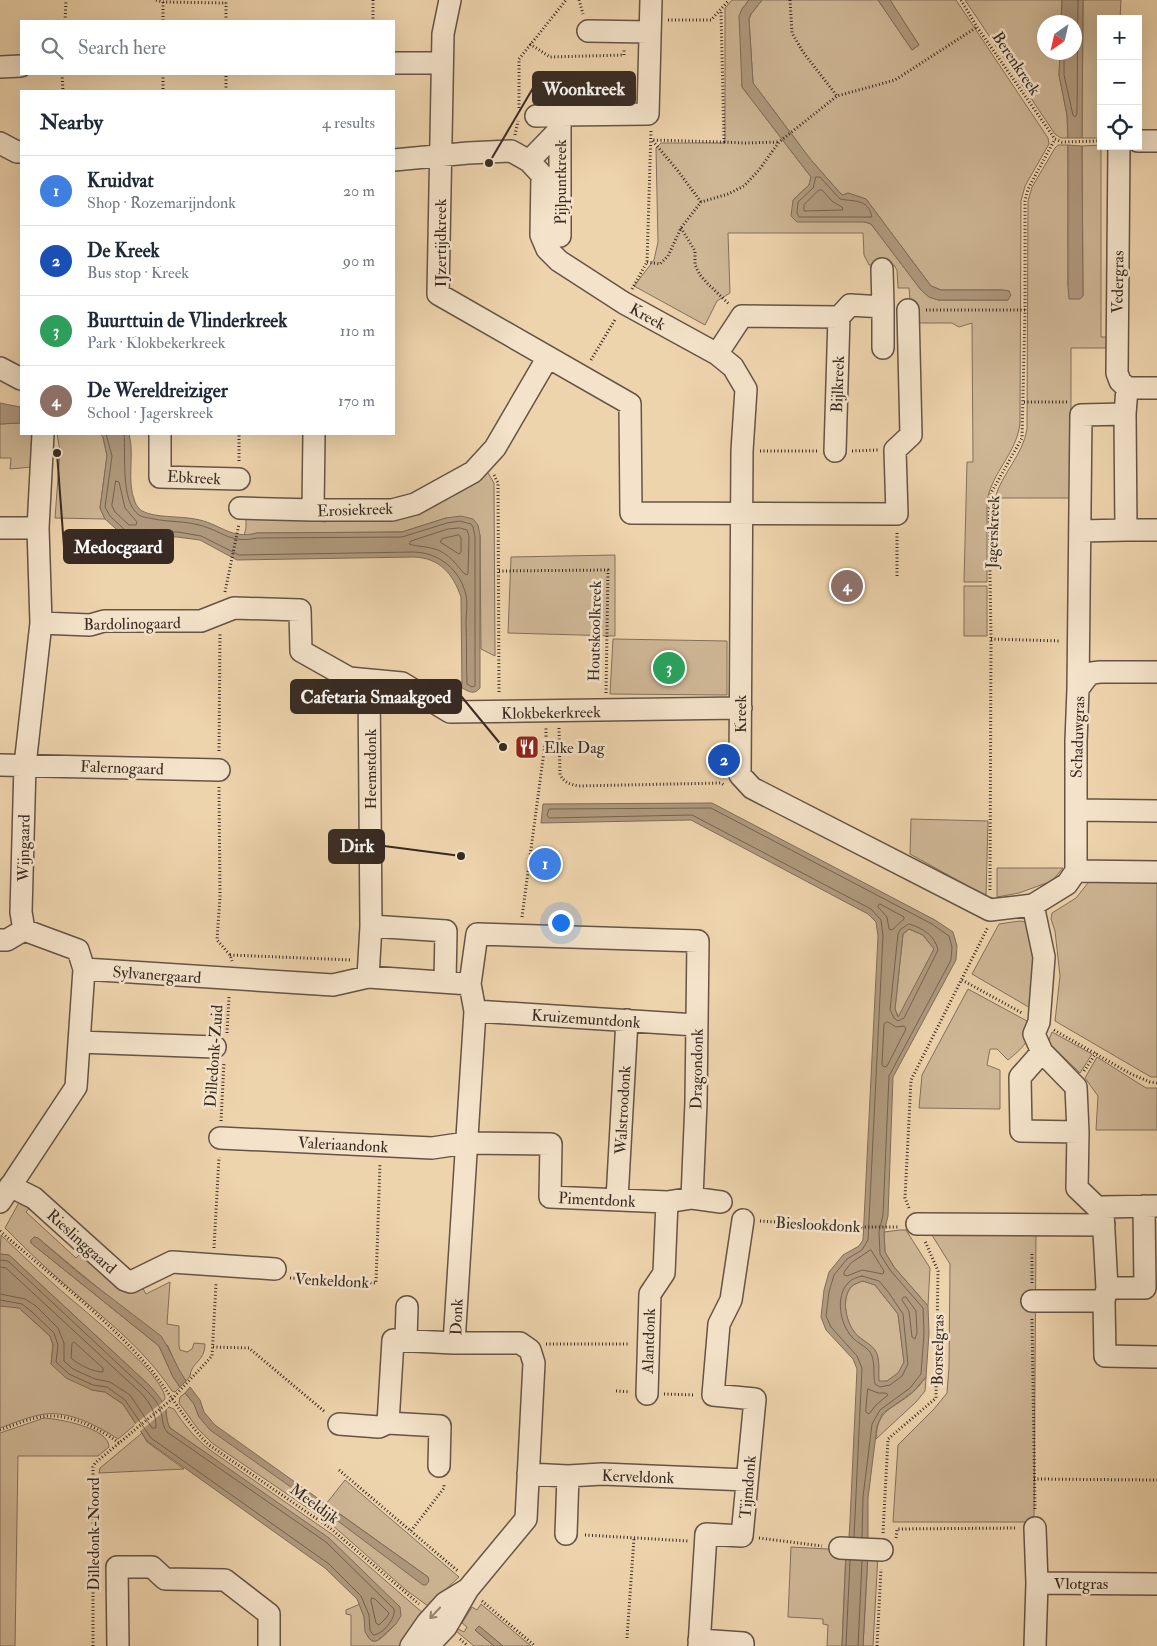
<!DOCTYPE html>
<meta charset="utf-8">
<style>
body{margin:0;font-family:"IM FELL Double Pica",serif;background:#f2f2f3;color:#1f2937}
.controls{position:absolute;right:15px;top:15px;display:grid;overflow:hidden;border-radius:0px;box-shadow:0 5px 20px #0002}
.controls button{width:45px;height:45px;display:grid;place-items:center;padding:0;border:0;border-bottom:1px solid #e0e1e3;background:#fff;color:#1f2937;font:25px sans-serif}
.compass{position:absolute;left:1037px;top:15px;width:45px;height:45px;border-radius:50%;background:#fff;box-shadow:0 5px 20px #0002;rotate:214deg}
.you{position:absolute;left:560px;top:922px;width:18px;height:18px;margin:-12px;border:4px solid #fff;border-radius:50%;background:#1a73e8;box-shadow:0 0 0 8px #1a73e833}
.badge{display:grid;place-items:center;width:32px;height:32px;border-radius:50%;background:#ea580c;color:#fff;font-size:16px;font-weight:700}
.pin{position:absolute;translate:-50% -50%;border:2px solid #fff;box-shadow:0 1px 5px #0006}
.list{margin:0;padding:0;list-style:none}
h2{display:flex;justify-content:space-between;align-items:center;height:65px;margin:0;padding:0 20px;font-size:21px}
h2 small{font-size:16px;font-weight:400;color:#747a83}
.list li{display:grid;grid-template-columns:32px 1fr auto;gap:15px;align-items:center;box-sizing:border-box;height:70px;padding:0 20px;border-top:1px solid #e0e1e3}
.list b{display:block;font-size:19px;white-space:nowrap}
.list p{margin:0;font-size:16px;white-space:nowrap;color:#747a83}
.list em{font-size:16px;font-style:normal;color:#747a83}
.icon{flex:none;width:28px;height:28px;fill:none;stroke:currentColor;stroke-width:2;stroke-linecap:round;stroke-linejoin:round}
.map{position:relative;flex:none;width:1157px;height:1646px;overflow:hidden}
.search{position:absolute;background:#fff;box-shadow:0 5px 20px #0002;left:20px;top:20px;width:375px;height:55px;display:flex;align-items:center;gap:12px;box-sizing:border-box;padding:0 18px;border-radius:0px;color:#747a83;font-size:19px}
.panel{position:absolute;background:#fff;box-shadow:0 5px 20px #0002;left:20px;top:90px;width:375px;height:345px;border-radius:0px}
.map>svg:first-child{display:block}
.green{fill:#cfb796;stroke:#83705c}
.water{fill:#b09a7e;stroke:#806d5a;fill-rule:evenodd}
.pier{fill:#eed4ad}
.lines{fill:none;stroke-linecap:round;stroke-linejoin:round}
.shore{stroke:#746250;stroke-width:1}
.minor-casing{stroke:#655446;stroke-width:24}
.path{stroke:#372a23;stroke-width:3;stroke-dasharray:1 2.5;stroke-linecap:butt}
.minor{stroke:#f4e3ca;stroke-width:21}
.oneway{stroke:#968676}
.labels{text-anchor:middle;stroke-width:5;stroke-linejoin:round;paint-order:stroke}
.street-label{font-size:16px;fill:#372a23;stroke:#f4e3ca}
.poi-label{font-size:16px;fill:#372a23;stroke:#f4e3ca;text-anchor:start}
.leader{fill:none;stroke:#372a23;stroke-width:2}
.callout-dot{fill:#372a23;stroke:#f4e3ca;stroke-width:2}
.callout{fill:#372a23;stroke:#372a23;stroke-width:2}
.callout-label{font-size:18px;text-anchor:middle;font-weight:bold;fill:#fff}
</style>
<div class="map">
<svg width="1157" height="1646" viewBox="0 0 1157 1646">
<rect width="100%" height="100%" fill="#eed4ad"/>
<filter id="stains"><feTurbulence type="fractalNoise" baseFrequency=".004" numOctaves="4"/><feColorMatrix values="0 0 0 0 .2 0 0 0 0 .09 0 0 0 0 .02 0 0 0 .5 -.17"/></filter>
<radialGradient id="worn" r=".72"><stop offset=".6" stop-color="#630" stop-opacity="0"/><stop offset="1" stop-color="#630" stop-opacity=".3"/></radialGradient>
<path class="green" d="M732 0H749L742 9V87L811 177 809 185 793 200 871 224 921 290 929 297 938 300H1008L1009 291 1002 290H941L931 286 866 199 848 193 843 195 840 193 811 160 753 83 749 19 751 14 762 0H878L912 50 919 45 890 0H956L1048 138 1049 144 1025 186 1021 201 1020 423C1017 453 992 472 987 501V582H964L967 462H973L972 323 959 327 952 323H912L909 288H898L897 270 894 265H869L864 255 863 233H728L730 293 717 301 705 325 634 286 654 260 658 242 656 148 661 143H725V8Z
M965 0H1062L1061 22H1044V52L1060 53 1059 75 1067 115 1068 138H1061L1055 134Z
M1083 0H1121L1120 19H1101V138H1082Z
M1058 145H1068V286L1080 299 1083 296 1082 146 1101 145V337H1114V348H1071V498H995C1002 473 1023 455 1027 429L1028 201 1032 187 1055 148Z
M21 419V434H32V467L10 469 11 458H0V424L20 423Z
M57 434H100L103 437 107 456 100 508 105 519 55 518 60 451Z
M485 468 494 483 495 656 481 649 480 535 446 518 402 532 257 533 244 536 246 528V517H315V521L326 522V517H394Z
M615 555V636L508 633 511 557Z
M964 586H987V636H964Z
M613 639 727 641V695L610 694Z
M911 819 988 821 986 896 910 854Z
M997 868H1063L1052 881 1019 893 997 897Z
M1092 878 1157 880V1077H1151L1055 1021 1060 976 1055 931 1051 919 1052 913 1076 898Z
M1020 921 1026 922 1037 948 1032 1009 972 974 999 924Z
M909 929 923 935 934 949 899 1018 895 1009 903 934Z
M968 989 1027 1021C1033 1041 1022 1048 1008 1060L997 1049H990L987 1065 1000 1070V1109L919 1108 922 1075Z
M1052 1032 1092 1054 1080 1073 1048 1042Z
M1097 1057 1146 1088H1157V1130H1096L1098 1096 1085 1078Z
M22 1197 33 1204 26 1212 76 1258 80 1254 115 1285H141L146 1294 170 1282 167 1324 179 1326V1346L180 1350 187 1352 192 1349 194 1343 205 1344C205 1362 191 1362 190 1376L186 1381 178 1370 168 1346 38 1238 34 1237 31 1240V1243L159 1346 173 1377 180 1387 175 1392 172 1391C143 1347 100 1315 61 1281 41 1264 23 1246 5 1228Z
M900 1230H906L930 1268 928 1306 894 1267 885 1252 884 1232Z
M930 1232H1036L1034 1522H893L898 1445 934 1409 947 1393 949 1367 950 1264Z
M1 1235C20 1253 38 1270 57 1287 77 1305 166 1375 165 1399L162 1402 149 1385 9 1255 0 1254Z
M863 1281 875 1285 898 1314 904 1362 899 1373 887 1381 879 1382C878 1373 880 1363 877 1355 874 1345 864 1342 858 1336 846 1326 840 1298 852 1286 854 1284 860 1282 863 1281Z
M2 1305 19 1308 50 1336 53 1345 51 1364 92 1390 105 1392 123 1404 136 1424 118 1439C98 1426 70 1411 45 1414 30 1416 14 1423 0 1428V1306Z
M926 1377 925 1391 916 1402 876 1439C877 1408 893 1410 913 1392 918 1388 922 1382 926 1377Z
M185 1393 194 1404 199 1417 423 1584 428 1577 326 1504 345 1480 459 1577 428 1606 406 1590 331 1524 212 1443 198 1429 179 1403 180 1397Z
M169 1407 174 1409C184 1425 195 1438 210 1450L333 1535 424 1614 399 1646H351V1615L346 1614V1610L360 1604C361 1608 363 1612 364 1616 365 1623 365 1646 378 1640 384 1637 391 1628 396 1624L213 1458 170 1428 167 1422 166 1410Z
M44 1418C60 1419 109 1428 109 1447L98 1456H18L15 1646H0V1433Z
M142 1433 147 1442 184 1469 99 1473 100 1468Z
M791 1547 828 1549 846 1552 842 1646H827L828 1625 823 1624V1619L788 1617Z
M868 1553 878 1554 873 1646H863Z
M481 1604 531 1646H503L479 1626 475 1630 494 1646H474L456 1631 458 1629 464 1632 467 1627 462 1623 472 1607 477 1610Z"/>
<path class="water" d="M749 0H762L751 14 749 19 753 83 811 160 840 193 843 195 848 193 866 199 931 286 941 290H1002L1009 291 1011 295 1008 300H938L929 297 921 290 871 224 865 222H797L791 216 793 200 809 185 811 177 742 87 739 16 742 9Z
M878 0H890L919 45 912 50Z
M1062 0H1083L1082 138H1068L1067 115 1059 75 1060 53 1074 52V22H1061Z
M1068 145 1082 146 1083 296 1080 299H1069L1068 286Z
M0 403 20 407V423L0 424Z
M100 434H129C135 456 126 480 135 502 136 505 139 509 142 511 155 518 180 516 195 519 220 523 230 540 257 533L402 532 446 518 461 516 473 519 478 525 480 535V688C474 695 470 692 462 688L461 597C453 574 440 558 414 557L237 560 200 540 177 537H125L105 519 100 508 107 456 103 437Z
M712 803 935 920 953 932 957 946 956 960 893 1077 888 1216 884 1232 885 1252 894 1267 928 1306 929 1333 926 1377 913 1392 883 1413 877 1426 868 1498V1553L863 1646H842L846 1552 849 1537 850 1521 857 1369 853 1359 826 1330 821 1317 824 1290 829 1272 843 1255 859 1246 863 1240 878 936 876 922 868 914 691 820 541 823 543 804ZM909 929 923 935 934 949 898 1017 895 1009 903 934ZM863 1281 875 1285 898 1314 904 1362 898 1373 887 1381H879C878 1373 880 1363 877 1354 874 1345 864 1342 858 1336 846 1325 840 1298 852 1286 854 1284 860 1282 863 1281Z
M34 1237 38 1238 80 1274 161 1336C171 1350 176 1367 186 1381L180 1387 173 1377 159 1346 31 1243V1240Z
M0 1254 9 1255 149 1385C156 1393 164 1401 166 1412 167 1418 167 1422 170 1428L329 1538 400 1607 401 1616 396 1624 377 1641H372L369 1638 365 1632 364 1617 357 1599 325 1568 147 1441 123 1404 105 1392 92 1390 66 1378 51 1364 53 1345 50 1336 19 1308 0 1306Z
M190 1387 200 1400 204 1412 215 1425 428 1577 429 1581 426 1585H423L322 1509 210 1430 199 1417 194 1404 185 1393Z
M479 1626 503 1646H494L475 1630Z"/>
<path class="pier" d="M164 1401 168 1408 139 1432 134 1425Z"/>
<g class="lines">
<path class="shore" d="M1064 52V75L1073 115 1075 117 1077 114 1078 0
M816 177H820L840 199C854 202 868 198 872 217H799L797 213 798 202 813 188Z
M819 190H822L833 202 842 207 843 210 804 211V205Z
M106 434 112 456 105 507 110 516 127 532H178L201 536 239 555 414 552C440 553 460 570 466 595 468 603 466 614 466 622 467 643 466 663 467 684L472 687 475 686V536L473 527 471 524 460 521 447 523 402 537 257 538C230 544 223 531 199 525 184 521 169 522 154 519 149 518 142 517 139 515 120 502 126 454 124 434
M116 481 119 482 125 508 137 522 136 525H129L115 512 112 506Z
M460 528 467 530 469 536 468 573 467 575C462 573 460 568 456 564 452 559 446 554 440 551 430 546 417 547 409 544L411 541 448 529Z
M459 535 461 538V552L459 554 440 542 442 539Z
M880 904 904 917V919L892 930 889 929 887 917 878 907Z
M909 924C923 928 935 936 938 950L904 1018 898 1021 894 1018 890 1010 898 934 900 930Z
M888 1022 896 1027 904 1026 906 1029 887 1066 884 1067 882 1065 884 1024Z
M871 1250 884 1271 883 1274 862 1270 847 1276 844 1275V1272L851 1263Z
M0 1260 8 1261 145 1389C152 1396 159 1403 161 1412 163 1420 162 1425 167 1432L326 1542 394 1609C396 1619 382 1635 373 1635L370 1630 369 1615 361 1596 329 1564 151 1438 125 1400 107 1387 93 1385 69 1374 56 1362 58 1345 54 1333 31 1311 22 1304 0 1300
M0 1267 6 1268 141 1393C151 1404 156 1413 156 1428H152L130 1395 110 1382 95 1379 73 1369 64 1361V1343L58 1328 36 1306 25 1299 0 1294
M862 1276 879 1281 889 1293 903 1314 908 1364 902 1376 890 1385 880 1387 875 1384C873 1375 875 1365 872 1356 869 1347 858 1344 852 1337 840 1324 835 1297 848 1283 851 1279 858 1277 862 1276Z
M904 1297H906L916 1311 917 1333 915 1339 912 1337 909 1311 902 1300Z
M74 1342 103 1368V1372C93 1372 79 1365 71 1358L72 1344Z
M868 1389 878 1393H886L888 1395 876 1405 869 1414 866 1412Z
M854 1537 862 1368 857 1356 831 1327 826 1316 829 1292 834 1275 847 1259 862 1250 868 1240 883 936 881 920 871 909 692 815 549 818 547 815 549 809 711 808 932 924 949 936 952 947 951 960 889 1076 883 1215 879 1232 880 1254 890 1270 923 1308 924 1333 921 1374 910 1388 880 1410 872 1424 863 1497 862 1537
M372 1598 375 1599 389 1613 387 1617 379 1625 376 1623 371 1601Z
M846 1646 850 1560
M858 1646 862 1561"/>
<g class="minor-casing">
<path id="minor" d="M450 0 443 34 438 294 630 404 631 513 897 514 895 450 911 435 908 310
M588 31 649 32
M394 63H442
M0 67 21 66
M560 115 648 114 651 0
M536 116 560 115V236
M1138 141H1157
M0 143 17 152H21
M394 160 468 153 511 151 529 161 542 175 541 235 547 249 559 261 624 303 717 354 733 367 746 389 742 451 740 775 752 788 990 910 1033 905 1067 884 1076 871
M529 161 560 129
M882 269 883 307
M717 354 742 316 839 317 850 305 883 307V348
M0 368 21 379
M1127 388H1157
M160 434V477L239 479
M835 451 839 317
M240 508 313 510H392L415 504 473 472 495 448 548 357
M313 510 314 434
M0 528H38
M1126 530H1157
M1081 531 1126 530 1125 414 1127 388 1120 381 1117 373 1119 146
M41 623 90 625 104 621H201L234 608 300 610 301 651 349 678 402 683 450 712 741 708
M1078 689 1081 415 1125 414
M0 765 219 770
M1076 810 1157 811
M1076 871V741L1078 689 1086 678 1092 673 1100 672H1157
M1076 871 1157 872
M1033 905 1044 957 1039 1022 1034 1034 1042 1052
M371 926 446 931 445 982
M0 940H7L24 930
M84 969 333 985 368 977 470 984
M368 977 371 926 369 680
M475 1011 696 1025
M79 1042 215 1047
M1042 1052 1076 1087 1078 1132 1021 1131 1020 1077Z
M1078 1132 1077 1188 1103 1213 1107 1288 1104 1301 1105 1356 1157 1357
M220 1138 432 1148 466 1143 551 1144 550 1197 667 1202 692 1198 721 1202
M10 1186 34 1198 125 1280 131 1282 172 1262 275 1269
M617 1199 627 1020
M0 1202 76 1087 84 969 78 950 24 930 21 912 25 765 41 623 38 528 43 434
M1103 1213V1207L1157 1206
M917 1224 1104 1225
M1107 1288H1145L1144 1206
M1032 1301H1104
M406 1340 407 1307
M647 1394 650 1294 664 1273 667 1202
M339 1424 379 1427 388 1423
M439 1466 440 1426 388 1423 393 1340 454 1343
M528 1474 568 1476 602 1474 747 1480
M1035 1528 1037 1583
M566 1534 568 1476
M840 1548 882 1550
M699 1640 743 1643V1646
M118 1646 117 1567H152L165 1579 225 1580 269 1614V1646
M411 1646 427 1623 445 1603 468 1589
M428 1646 446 1627 468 1589 526 1519 534 1363 530 1350 520 1343H454L475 1011 470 984 477 934 698 941 696 1102 692 1198
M699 1646 706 1534 742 1536 755 1399 713 1395 719 1324 731 1300 743 1220
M1035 1646 1037 1583 1157 1584"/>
</g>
<path class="path" d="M156 0 163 2 226 3
M373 0V21
M579 0 583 14
M790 0 792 33 803 52 837 96
M961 0 977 27 1055 139
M163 2V21
M668 20H711L729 0
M65 21 66 0
M226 21V0
M530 44 550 57 624 55V49
M62 74 63 91
M163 74V91
M226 91V74
M519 108V59L566 0
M515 135 518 121
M1055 139 1062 142 1101 141
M724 142 745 143 779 142
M701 202 678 171 652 140 724 142 721 10
M681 228 695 251V265L700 275 708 284 729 304
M647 262 660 264 668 256 681 228 701 202 728 194 744 186 759 170 779 142 837 96 895 80 977 27
M632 289 647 262 651 131
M926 310H1025
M591 360 616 318
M1024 402H1068
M760 451H819
M852 451 879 450
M239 461V434
M494 475 498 483 499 693
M499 571 608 570 606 693
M897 576V532
M225 592 239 524
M991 639 1061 641
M559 728 560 775C565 783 570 784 578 786L721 783 724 785
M219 751 220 632
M219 787 220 897 217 940 230 955 232 961
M990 890 991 639 989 509 991 493 1022 438 1025 310V201L1028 189 1055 139
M522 917 546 736V728
M230 955 352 960
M962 980 1022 1013
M1054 1030 1131 1074 1150 1082 1157 1083
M227 1033 229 997
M1084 1071 1096 1053
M221 1121 224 1062
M909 1208 905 1198 911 1080 988 927
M760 1221 858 1227H899
M0 1231C49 1274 103 1315 146 1364 169 1390 184 1421 209 1445L330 1528 419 1604
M214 1248 219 1157
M290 1278 376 1283 380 1163
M1032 1283V1253
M1032 1319 1035 1510
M546 1344H630
M213 1347 249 1348 325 1412
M616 1391 630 1392
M664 1394 695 1395
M0 1430C15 1425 32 1417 48 1416 73 1415 100 1429 119 1443
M339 1470 459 1572
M1034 1479 1157 1480
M411 1531 444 1488V1483
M883 1533 888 1439 936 1398 938 1271 925 1241
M585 1535 688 1541
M759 1538 822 1546
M896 1538 897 1529 1017 1528
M482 1601 535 1646
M627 1638 634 1538
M460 1639 468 1646
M93 1646V1467L95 1463 172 1399 212 1356 216 1284
M877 1646 881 1569"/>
<use href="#minor" class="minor"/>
</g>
<defs><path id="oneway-shaft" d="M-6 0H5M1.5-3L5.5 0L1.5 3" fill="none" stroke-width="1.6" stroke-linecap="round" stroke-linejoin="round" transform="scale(1.25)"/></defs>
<use class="oneway" href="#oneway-shaft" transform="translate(435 1613) rotate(133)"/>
<defs>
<g id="restaurant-square" transform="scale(1.25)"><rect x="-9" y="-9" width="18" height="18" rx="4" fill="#8f2418" stroke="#f4e3ca"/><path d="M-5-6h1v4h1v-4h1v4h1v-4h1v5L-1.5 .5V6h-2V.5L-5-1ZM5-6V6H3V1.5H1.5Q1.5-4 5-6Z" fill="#fff"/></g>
</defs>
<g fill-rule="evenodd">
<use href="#restaurant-square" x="527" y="747"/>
</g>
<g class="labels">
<g class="street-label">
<text transform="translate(1017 63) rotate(56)" y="6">Berenkreek</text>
<text transform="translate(560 182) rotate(-90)" y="6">Pijlpuntkreek</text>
<text transform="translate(440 243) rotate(-90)" y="6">IJzertijdkreek</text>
<text transform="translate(1117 282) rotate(-89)" y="6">Vedergras</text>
<text transform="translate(648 316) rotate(29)" y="6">Kreek</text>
<text transform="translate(837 384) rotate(-88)" y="6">Bijlkreek</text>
<text transform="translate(194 477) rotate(3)" y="6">Ebkreek</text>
<text transform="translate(355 509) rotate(-2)" y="6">Erosiekreek</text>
<text transform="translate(992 532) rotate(-88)" y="6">Jagerskreek</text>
<text transform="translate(132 623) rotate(-1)" y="6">Bardolinogaard</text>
<text transform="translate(594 631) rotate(-89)" y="6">Houtskoolkreek</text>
<text transform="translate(551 712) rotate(-1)" y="6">Klokbekerkreek</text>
<text transform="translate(740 714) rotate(-90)" y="6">Kreek</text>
<text transform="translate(1077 737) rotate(-88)" y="6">Schaduwgras</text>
<text transform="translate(122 767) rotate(2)" y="6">Falernogaard</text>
<text transform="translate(370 769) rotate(-90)" y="6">Heemstdonk</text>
<text transform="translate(23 848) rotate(-89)" y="6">Wijngaard</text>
<text transform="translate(157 974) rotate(4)" y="6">Sylvanergaard</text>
<text transform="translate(586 1018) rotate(4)" y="6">Kruizemuntdonk</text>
<text transform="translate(213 1056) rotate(-86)" y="6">Dilledonk-Zuid</text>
<text transform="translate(696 1069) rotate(-89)" y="6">Dragondonk</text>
<text transform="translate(622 1110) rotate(-87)" y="6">Walstroodonk</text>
<text transform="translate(343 1144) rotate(3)" y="6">Valeriaandonk</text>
<text transform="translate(597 1199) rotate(3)" y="6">Pimentdonk</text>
<text transform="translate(818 1224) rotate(3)" y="6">Bieslookdonk</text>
<text transform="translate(82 1241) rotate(42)" y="6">Rieslinggaard</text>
<text transform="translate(332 1280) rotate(3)" y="6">Venkeldonk</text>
<text transform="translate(456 1317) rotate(-88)" y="6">Donk</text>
<text transform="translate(648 1341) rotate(-88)" y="6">Alantdonk</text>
<text transform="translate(937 1350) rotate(-89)" y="6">Borstelgras</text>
<text transform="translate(638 1476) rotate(2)" y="6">Kerveldonk</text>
<text transform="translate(747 1487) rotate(-85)" y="6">Tijmdonk</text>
<text transform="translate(315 1503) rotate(36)" y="6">Meeldijk</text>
<text transform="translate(93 1534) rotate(-90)" y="6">Dilledonk-Noord</text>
<text x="1081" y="1589">Vlotgras</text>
</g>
<g class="poi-label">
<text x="544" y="753">Elke Dag</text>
</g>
</g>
<path class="leader" d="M489 163L533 88M57 453L64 547M503 747L461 696M461 856L384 846"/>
<g class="callout-dot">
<circle cx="489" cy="163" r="5"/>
<circle cx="57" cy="453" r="5"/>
<circle cx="503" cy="747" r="5"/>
<circle cx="461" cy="856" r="5"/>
</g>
<g class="callout">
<rect x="533" y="72" width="102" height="33" rx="5"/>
<rect x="64" y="530" width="109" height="33" rx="5"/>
<rect x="291" y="680" width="170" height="33" rx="5"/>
<rect x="329" y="830" width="55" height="33" rx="5"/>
</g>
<g class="callout-label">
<text x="584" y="95">Woonkreek</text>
<text x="118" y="553">Medocgaard</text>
<text x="376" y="703">Cafetaria Smaakgoed</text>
<text x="357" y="852">Dirk</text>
</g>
<rect width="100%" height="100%" filter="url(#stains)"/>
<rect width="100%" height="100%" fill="url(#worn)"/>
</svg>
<div class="controls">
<button>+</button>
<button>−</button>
<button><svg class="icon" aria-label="locate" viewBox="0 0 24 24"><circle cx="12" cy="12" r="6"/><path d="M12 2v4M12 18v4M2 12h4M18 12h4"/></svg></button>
</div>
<svg class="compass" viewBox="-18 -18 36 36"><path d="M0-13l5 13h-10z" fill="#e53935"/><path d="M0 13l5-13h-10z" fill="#747a83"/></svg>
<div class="you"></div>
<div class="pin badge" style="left:545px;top:864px;background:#3f7fe0">1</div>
<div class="pin badge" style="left:724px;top:760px;background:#1a4fb4">2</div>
<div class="pin badge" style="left:669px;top:668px;background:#2e9e5b">3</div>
<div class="pin badge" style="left:847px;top:586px;background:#8d6e63">4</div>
<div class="search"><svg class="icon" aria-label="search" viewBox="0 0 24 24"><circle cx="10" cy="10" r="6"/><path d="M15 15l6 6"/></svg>Search here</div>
<section class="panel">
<h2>Nearby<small>4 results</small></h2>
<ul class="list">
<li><span class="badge" style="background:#3f7fe0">1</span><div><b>Kruidvat</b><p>Shop · Rozemarijndonk</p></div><em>20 m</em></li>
<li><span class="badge" style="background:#1a4fb4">2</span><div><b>De Kreek</b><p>Bus stop · Kreek</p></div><em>90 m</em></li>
<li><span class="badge" style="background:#2e9e5b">3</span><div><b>Buurttuin de Vlinderkreek</b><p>Park · Klokbekerkreek</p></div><em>110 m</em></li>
<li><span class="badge" style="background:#8d6e63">4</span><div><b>De Wereldreiziger</b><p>School · Jagerskreek</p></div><em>170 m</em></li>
</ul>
</section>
</div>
